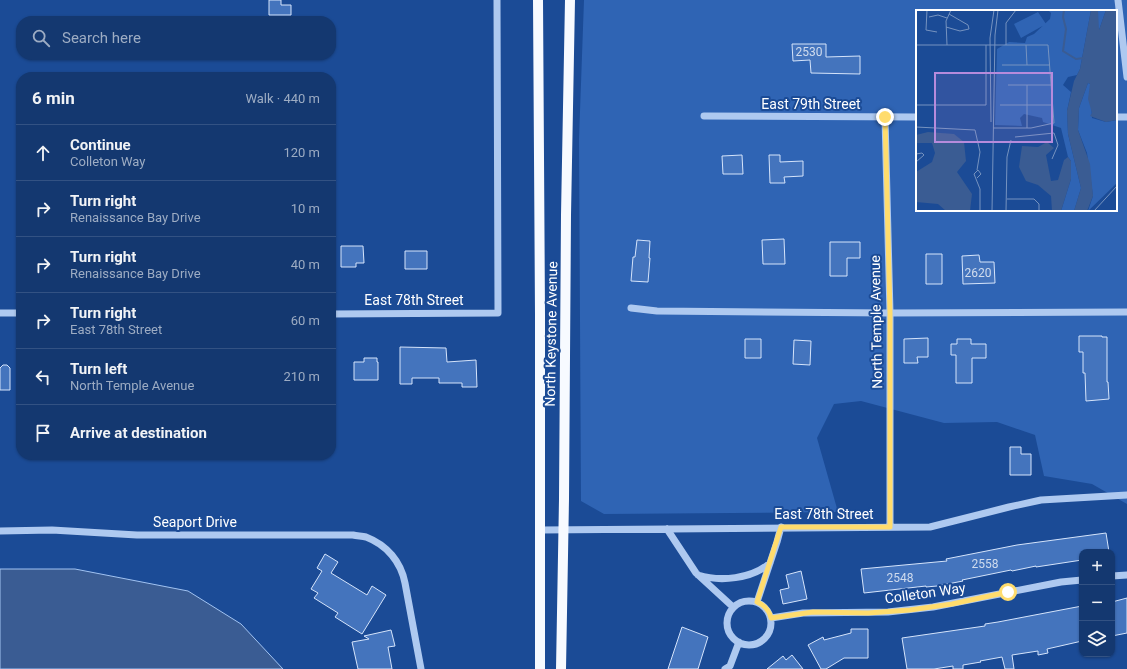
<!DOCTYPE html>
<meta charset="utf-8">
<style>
body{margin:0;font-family:Roboto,sans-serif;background:#1d3f75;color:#f1f3f6}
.controls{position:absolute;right:12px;bottom:12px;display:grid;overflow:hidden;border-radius:8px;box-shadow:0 1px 3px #0004}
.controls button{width:36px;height:36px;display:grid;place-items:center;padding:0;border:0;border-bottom:1px solid #335283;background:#143870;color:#f1f3f6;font:20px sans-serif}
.stop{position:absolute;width:12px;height:12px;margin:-9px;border:3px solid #ffdc6d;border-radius:50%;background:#fff}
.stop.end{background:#ffdc6d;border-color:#fff;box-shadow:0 1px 4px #0008}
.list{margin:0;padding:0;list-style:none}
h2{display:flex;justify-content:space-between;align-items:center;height:52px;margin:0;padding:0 16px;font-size:17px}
h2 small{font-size:13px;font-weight:400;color:#9dacc3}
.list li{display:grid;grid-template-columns:26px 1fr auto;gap:12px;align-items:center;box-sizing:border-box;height:56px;padding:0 16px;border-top:1px solid #335283}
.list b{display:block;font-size:15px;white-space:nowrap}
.list p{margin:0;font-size:13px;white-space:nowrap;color:#9dacc3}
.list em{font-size:13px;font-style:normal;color:#9dacc3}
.icon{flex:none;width:22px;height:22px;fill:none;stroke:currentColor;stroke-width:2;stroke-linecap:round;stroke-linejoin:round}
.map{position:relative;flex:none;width:1127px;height:669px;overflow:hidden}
.search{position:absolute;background:#143870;box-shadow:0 1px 3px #0004;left:16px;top:16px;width:320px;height:44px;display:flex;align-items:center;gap:10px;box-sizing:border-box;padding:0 14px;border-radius:16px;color:#9dacc3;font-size:15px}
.panel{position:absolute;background:#143870;box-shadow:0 1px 3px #0004;left:16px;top:72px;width:320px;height:388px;border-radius:16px}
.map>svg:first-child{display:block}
.green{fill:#2f64b4;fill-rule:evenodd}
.water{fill:#3a5c93;stroke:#a1c3f2}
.building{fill:#4474bd;stroke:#d5e4fb}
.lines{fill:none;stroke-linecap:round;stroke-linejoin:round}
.minor{stroke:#aec9f0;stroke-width:7}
.major{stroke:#f7faff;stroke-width:10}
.route{stroke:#ffdc6d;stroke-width:5}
.labels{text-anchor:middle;stroke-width:4;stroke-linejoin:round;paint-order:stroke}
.number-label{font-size:12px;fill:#d0dcee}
.street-label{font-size:14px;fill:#fff;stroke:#1b4b96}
.inset-river{fill:none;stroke:#3a5c93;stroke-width:2}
.inset-road{fill:none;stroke:#7693c0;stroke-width:1}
.view{fill:#b68bdc;fill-opacity:0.15;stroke:#b68bdc;stroke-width:2}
.inset-edge{fill:none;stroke:#fff;stroke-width:2}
</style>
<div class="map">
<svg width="1127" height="669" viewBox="0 0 1127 669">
<rect width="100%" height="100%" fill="#1b4b96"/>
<path class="green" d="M584 0H1127V504L1092 484 1044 476 1035 435 997 422 944 423 861 401 834 404 817 438 838 512 604 514 581 501 579 139ZM917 11H1116V210H917Z"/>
<path class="water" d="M0 569H75L188 591 241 624 283 669H0Z"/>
<path class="building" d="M269 0H281V5H291V15H269Z
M792 44H826V57L860 56V74L811 73 810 60 793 61Z
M742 155 743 174H723L722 156Z
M769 155H780V162L803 161V176L784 177 785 183H770Z
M784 239 785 264H763L762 240Z
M637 240 650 241 649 258H650L648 282 631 281 633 257H635Z
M830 242H860V258H847V276H830Z
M341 246H363L364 263H356V267H341Z
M405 251H427V269H405Z
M926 254H942V284H926Z
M979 255 980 262H994L995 283 963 284 962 256Z
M1079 336H1102V337H1107V382H1108L1109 399 1086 401 1085 373H1083V352H1079Z
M928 338V357H917L918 363H904V339Z
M745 339H761V358H745Z
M957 339H971V344H986V358H972V383H956V355H951V344H957Z
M794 340 811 341 810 365 793 364Z
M400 347 446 348 447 362 476 360 477 387H462V383H439V378H412V384H400Z
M364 358H377V362H378V380H354V362H364Z
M3 365H7L10 368V390H0V368Z
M1010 447H1021V454H1031V475H1010Z
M1106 533 1109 552H1082V560L1036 567V566L1012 571 1011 570 962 580 963 581 937 586 926 587V586L864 593 861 569 947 561 946 559 1017 545Z
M325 554 338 562 331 573 367 595 372 586 386 595 362 634 335 617 338 613 314 598 318 593 311 589 322 571 317 568Z
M801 571 807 599 783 604 780 590 789 588 786 575Z
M1127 598V633L1112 636V602Z
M1082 606V641L1047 649 1048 653 1038 655V651L1012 655 1014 669H1005L1002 657 980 661 981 662 963 665V669H953V666L934 669H907L902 638 985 626V624L998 622Z
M682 627 708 637 698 669H668Z
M851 629H868V658H844L826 669H821L808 645 823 637 824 640 851 633Z
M391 630 395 646 388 647 392 669H358L352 642 369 639 364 636Z
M792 655 803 669H767L783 656 786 660Z"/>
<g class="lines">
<path class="minor" d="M1118 0 1127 77
M704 116 917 117
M885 117 890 313V527
M1116 117H1127
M631 308 657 311 890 313 1127 312
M0 313H21
M331 314 498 313 497 0
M667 529 696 573 733 607
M541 530 930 527 1009 507 1041 500 1127 495
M0 531 52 530 137 535H353C357 536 362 536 366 537 387 545 401 562 405 583L421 669
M698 575C720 582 752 579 770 563
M1112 576 1127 575
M727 623a22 22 0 1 1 44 0a22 22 0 1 1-44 0Z
M757 602 777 542 781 527
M771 618 803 613 888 612 933 607 1061 582 1082 580
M725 669 730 666 739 642"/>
<path class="major" d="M538 0 540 314V669
M561 669 564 499 566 215 570 0"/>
</g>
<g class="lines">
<path class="route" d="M885 117 890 313V527H781L757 602C764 605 769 609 771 618L813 612 868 613 910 610 952 604 1008 592"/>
</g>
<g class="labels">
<g class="number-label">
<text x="809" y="56">2530</text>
<text x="978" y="277">2620</text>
<text x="985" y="568">2558</text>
<text x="900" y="582">2548</text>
</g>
<g class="street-label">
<text x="811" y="109">East 79th Street</text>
<text x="414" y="305">East 78th Street</text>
<text transform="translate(876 322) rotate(-91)" y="5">North Temple Avenue</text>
<text transform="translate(551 334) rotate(-89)" y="5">North Keystone Avenue</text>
<text x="824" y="519">East 78th Street</text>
<text x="195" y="527">Seaport Drive</text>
<text transform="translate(925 593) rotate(-8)" y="5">Colleton Way</text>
</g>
</g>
<g transform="translate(916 10)">
<rect width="201" height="201" fill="#1b4b96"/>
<path d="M132 0H175L164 59 161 65 152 67 147 75 155 82 151 101 152 124 165 178 158 201H145L155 169V151L152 147 145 118 127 112 126 108 108 104 104 108 106 116 79 115 81 39 93 32 109 33 111 27 118 24 134 9 135 3ZM182 0H190L183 20 181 19ZM122 2 130 14 105 28 98 14ZM172 73 174 74 176 108 190 112 201 110V173L172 201 177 186 171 143 162 120 163 98Z" fill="#2f64b4"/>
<path d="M175 0H182L183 20 190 0H201V110L190 112 174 106 176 103 172 89 174 74 172 73 163 98 162 120 174 154 177 186 171 201H158L165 178 152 124 151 101 158 71 164 59ZM12 122 38 124 48 132 50 151 41 162 56 184 54 201H30L22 194 0 192V162L16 152 19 143 16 133H0V125ZM131 132 138 138 130 145 135 171 142 170 148 150 152 147 155 151V169L145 201H136L135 186 122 175 110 171 103 157 106 136 122 137Z" fill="#3a5c93"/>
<path class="inset-river" d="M148 0 147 7 150 19 147 41 160 49 168 48"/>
<path class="inset-road" d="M11 0 10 20 21 22M13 7 22 5 31 8M30 17 44 21 53 19 52 15 33 4M0 35H132L138 113 115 118H77M31 35 30 11 35 0M90 35V13L100 0M110 35 111 55M86 55H134M92 75H136M111 75V118M0 95H70V35M84 95H137M75 112 74 28 78 0M0 117 59 120 64 142 61 160M99 127 138 123 142 135 136 149M0 144 6 143 8 145 0 152M61 168 65 164 62 160 58 164 64 179V201M91 189H118L123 194V201M76 201 79 25 82 0M90 201 91 147 95 130M178 201 201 176"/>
<path class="view" d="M19 63H136V132H19Z"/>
<rect width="201" height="201" class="inset-edge"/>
</g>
</svg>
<div class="controls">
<button>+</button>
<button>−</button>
<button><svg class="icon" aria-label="layers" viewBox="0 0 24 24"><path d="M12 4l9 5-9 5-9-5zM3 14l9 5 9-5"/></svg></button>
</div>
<div class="stop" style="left:1008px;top:592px"></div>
<div class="stop end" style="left:885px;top:117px"></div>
<div class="search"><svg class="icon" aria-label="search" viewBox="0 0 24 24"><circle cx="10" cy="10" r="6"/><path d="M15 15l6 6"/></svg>Search here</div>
<section class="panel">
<h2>6 min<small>Walk · 440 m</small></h2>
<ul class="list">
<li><svg class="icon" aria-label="ahead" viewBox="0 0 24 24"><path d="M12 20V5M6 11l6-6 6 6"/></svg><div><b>Continue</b><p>Colleton Way</p></div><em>120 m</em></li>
<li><svg class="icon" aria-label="right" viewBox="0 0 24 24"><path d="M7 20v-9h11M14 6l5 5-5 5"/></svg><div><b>Turn right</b><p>Renaissance Bay Drive</p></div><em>10 m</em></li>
<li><svg class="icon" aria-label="right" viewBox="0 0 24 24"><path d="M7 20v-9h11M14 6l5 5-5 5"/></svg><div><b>Turn right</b><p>Renaissance Bay Drive</p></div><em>40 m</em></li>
<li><svg class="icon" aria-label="right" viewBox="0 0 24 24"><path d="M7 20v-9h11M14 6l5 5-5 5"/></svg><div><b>Turn right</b><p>East 78th Street</p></div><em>60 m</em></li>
<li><svg class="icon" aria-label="left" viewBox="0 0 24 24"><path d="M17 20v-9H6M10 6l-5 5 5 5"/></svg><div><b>Turn left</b><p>North Temple Avenue</p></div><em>210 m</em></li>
<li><svg class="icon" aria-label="arrive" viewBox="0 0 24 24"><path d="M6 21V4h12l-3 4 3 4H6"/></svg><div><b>Arrive at destination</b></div></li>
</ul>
</section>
</div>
